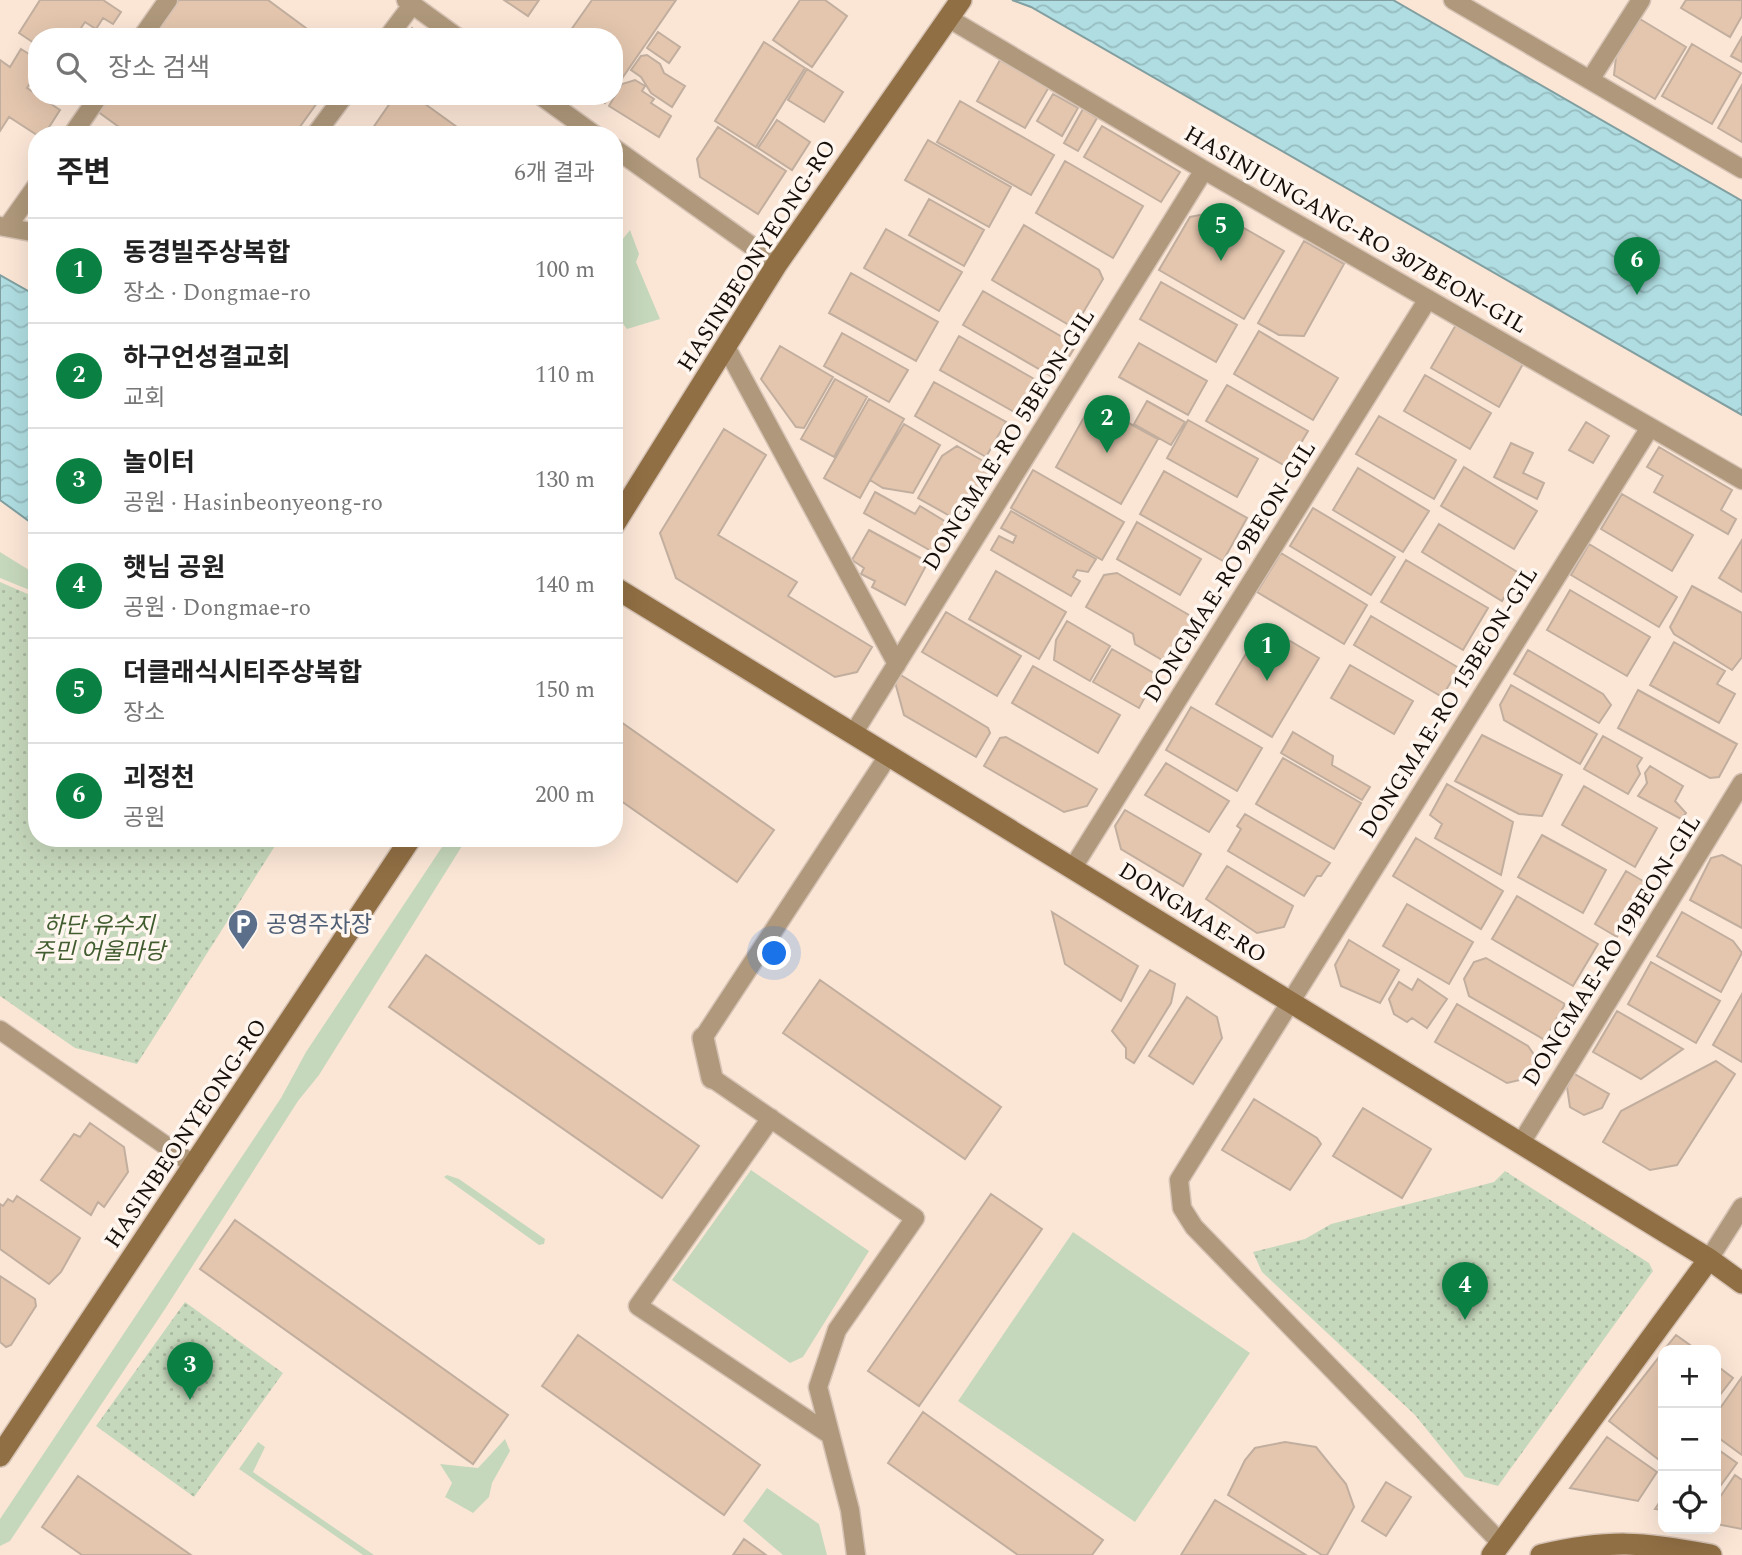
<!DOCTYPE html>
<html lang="ko">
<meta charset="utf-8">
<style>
body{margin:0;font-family:Spectral,"Noto Sans KR",serif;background:#f2f2f2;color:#222}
.controls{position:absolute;right:21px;bottom:21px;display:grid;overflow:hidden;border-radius:14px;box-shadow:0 7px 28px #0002}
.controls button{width:63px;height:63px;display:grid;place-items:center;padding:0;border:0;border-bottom:2px solid #e0e0e0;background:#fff;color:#222;font:35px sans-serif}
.you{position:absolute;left:775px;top:954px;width:24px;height:24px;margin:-18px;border:5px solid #fff;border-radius:50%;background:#1a73e8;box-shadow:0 0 0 10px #1a73e833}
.badge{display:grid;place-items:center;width:46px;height:46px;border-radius:50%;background:#0b8043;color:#fff;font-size:23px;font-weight:700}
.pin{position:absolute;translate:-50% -58px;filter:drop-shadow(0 2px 4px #0008)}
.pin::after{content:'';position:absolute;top:37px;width:24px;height:21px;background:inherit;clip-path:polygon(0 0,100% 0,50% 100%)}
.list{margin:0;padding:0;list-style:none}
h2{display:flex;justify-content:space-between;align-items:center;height:91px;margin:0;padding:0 28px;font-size:30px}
h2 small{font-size:23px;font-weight:400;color:#767676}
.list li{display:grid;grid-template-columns:46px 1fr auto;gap:21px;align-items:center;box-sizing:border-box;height:105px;padding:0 28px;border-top:2px solid #e0e0e0}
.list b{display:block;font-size:26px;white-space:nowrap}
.list p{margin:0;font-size:23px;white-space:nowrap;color:#767676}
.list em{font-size:23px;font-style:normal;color:#767676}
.icon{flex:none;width:38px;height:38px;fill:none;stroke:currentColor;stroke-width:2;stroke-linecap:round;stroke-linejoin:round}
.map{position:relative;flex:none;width:1742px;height:1555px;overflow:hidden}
.search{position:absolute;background:#fff;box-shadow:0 7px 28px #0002;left:28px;top:28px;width:595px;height:77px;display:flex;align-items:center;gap:18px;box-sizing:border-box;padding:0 24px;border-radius:28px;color:#767676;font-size:26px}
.panel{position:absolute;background:#fff;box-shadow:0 7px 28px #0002;left:28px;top:126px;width:595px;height:721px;border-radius:28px}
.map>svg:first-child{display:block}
.green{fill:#c6d8bc}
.park{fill:url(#park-dots)}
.water{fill:url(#water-waves);stroke:#819fa0;stroke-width:2}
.building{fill:#e4c6ae;stroke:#c1ae9e;stroke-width:2}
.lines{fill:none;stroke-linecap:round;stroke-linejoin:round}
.lane-casing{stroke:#d6c3b5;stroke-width:21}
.street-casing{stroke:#d6c3b5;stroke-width:24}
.secondary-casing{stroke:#d6c3b5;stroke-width:24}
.lane{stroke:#af987b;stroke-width:18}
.street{stroke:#af987b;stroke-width:21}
.secondary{stroke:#916f44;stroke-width:21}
.labels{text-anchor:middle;stroke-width:7;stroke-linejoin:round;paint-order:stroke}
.street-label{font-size:23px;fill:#150e09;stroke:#fff6f0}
.service-label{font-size:23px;fill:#4e5e75;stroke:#fff6f0;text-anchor:start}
.park-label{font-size:23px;font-style:italic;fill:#415d2f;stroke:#fff6f0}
</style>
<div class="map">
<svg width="1742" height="1555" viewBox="0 0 1742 1555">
<defs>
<pattern id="park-dots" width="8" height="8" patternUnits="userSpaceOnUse" patternTransform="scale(1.75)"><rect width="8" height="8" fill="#c6d8bc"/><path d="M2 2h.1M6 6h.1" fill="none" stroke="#a9b8a0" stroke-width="1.8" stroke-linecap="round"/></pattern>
<pattern id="water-waves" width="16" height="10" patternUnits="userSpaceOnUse" patternTransform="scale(1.75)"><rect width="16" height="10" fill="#afdde1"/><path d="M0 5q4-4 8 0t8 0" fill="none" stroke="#96bcc0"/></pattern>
</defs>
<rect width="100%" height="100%" fill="#fbe6d6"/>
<path class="green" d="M630 230 639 254 636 262 660 319 627 329 618 317 614 318V250Z
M0 552 37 575V593L0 578Z
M448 838H467L319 1075 298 1101 165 1309 10 1541 0 1546V1519L281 1098 306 1052Z
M751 1170 869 1251 803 1357 790 1363 672 1280Z
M447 1175 459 1179 545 1239 544 1244 539 1245 444 1177Z
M1073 1232 1250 1353 1135 1522 958 1401Z
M505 1439 510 1451 492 1483 489 1497 473 1513 445 1497 452 1483 440 1464 478 1468Z
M258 1442 265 1447 253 1472 374 1555H363L239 1469Z
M767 1488 819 1524 827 1555H783L743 1521Z"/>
<path class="park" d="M0 582 37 598V838H280L137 1064 75 1048 0 996Z
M1505 1171 1649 1263 1653 1271 1498 1486 1465 1477 1415 1415 1262 1272 1253 1252 1305 1239 1331 1224 1494 1182Z
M185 1302 283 1373 194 1497 96 1426Z"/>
<path class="water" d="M1012 0H1393L1742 201V415L1031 7Z
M0 275 37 296V527L0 500Z"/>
<path class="building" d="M40 0H103L121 12 113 24 103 18 96 29 85 22 75 37H37V45L19 33Z
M179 0H268L318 37H152Z
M504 0H539L528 16Z
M592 0H676L614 90V37H566Z
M800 0H825L847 16 812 67 773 40Z
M1686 0H1742V16L1730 37 1681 8Z
M1640 19 1686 47 1655 99 1614 75 1616 57Z
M412 28 424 37H406Z
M658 32 680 47 669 63 647 48Z
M1742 37V62L1731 56Z
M764 42 805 68 756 147 715 121Z
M1692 44 1741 73 1712 124 1662 96Z
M21 49 37 59V73L27 88 60 110 44 135H37L9 117 0 131V60L10 67Z
M647 55 660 64 664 73 685 86 672 107 651 93 641 77 631 70 641 56Z
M1000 60 1049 87 1025 128 977 101Z
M807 69 843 92 824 122 788 100Z
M635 80 645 86 642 91 654 99 651 103 671 116 659 137 609 106 622 84Z
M1742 85V142L1718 128Z
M1053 94 1078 108 1062 136 1037 121Z
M108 96H322L294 135H130L97 111Z
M395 96H414L468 135H368Z
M596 96H610L605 103Z
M960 101 1054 155 1031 195 937 142Z
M1083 109 1097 118 1078 151 1064 143Z
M777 120 810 142 792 170 758 148Z
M1102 126 1180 172 1161 202 1084 157Z
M718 127 786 171 758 214 700 177 697 159Z
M928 140 1011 187 989 227 905 180Z
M1065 161 1143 206 1113 258 1036 213Z
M929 199 984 230 964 266 909 235Z
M1216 212 1284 251 1244 319 1159 270 1190 217Z
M1024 225 1099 270 1103 279 1074 328 992 280Z
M886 229 962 272 939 311 864 268Z
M1304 241 1344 264 1304 336 1279 335 1258 323Z
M851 273 938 322 916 361 829 313Z
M1161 282 1237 325 1216 362 1140 319Z
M983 291 1076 345 1056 379 963 325Z
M1457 323 1524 362 1499 407 1431 368Z
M1259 331 1338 378 1313 420 1234 374Z
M842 333 908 370 889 402 824 366Z
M959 336 1036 380 1016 413 940 370Z
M1139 343 1207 381 1188 415 1119 377Z
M780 346 833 377 804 428 796 427 761 379Z
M1425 375 1491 413 1470 449 1404 411Z
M835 379 867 397 834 457 801 439Z
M934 382 1006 422 986 457 915 416Z
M1227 385 1308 431 1287 467 1206 421Z
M869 399 904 419 860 498 824 478Z
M1147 401 1185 422 1171 445 1134 424Z
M1092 403 1158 439 1121 504 1056 467Z
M614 405 621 409 614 420Z
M1379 416 1456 460 1434 499 1356 454Z
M1188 420 1258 459 1237 497 1167 458Z
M1586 422 1609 436 1593 463 1569 450Z
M904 424 940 445 913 493 883 488 870 480Z
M724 429 766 455 718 535 797 582 788 596 872 647 857 672 835 677 676 578 660 533Z
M1511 443 1533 453 1523 473 1544 483 1537 499 1494 477Z
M957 446 997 469 984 492 969 499 957 520 918 498 942 456Z
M1659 447 1732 490 1721 510 1736 519 1728 534 1654 492 1663 476 1647 467Z
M1464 467 1537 511 1514 549 1441 506Z
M1358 468 1429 511 1403 552 1333 510Z
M1033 470 1124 522 1102 560 1011 508Z
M1164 471 1247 518 1223 561 1140 514Z
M875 492 915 514 920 506 956 528 940 556 864 513Z
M1622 494 1693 535 1672 571 1601 529Z
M1313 508 1395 557 1371 595 1290 546Z
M1011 511 1096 559 1088 572 1077 570 1073 577 1080 581 1071 596 991 550 999 536 1013 543 1016 536 1001 528Z
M1137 522 1201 559 1180 595 1117 559Z
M1439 524 1519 573 1502 601 1422 552Z
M869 530 928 562 905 605 872 587 875 581 861 574 864 568 852 560Z
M1742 540V592L1719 578Z
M1589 544 1677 597 1659 627 1571 575Z
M1281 553 1367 605 1344 644 1257 592Z
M1406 560 1488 608 1463 650 1381 602Z
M996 571 1066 612 1039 659 969 619Z
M1117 573 1201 622 1174 667 1135 644 1133 634 1086 607 1104 575Z
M1692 586 1742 613V657L1732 670 1674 634 1670 627Z
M1570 590 1650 637 1627 676 1547 630Z
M946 612 1021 656 997 696 922 652Z
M1371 616 1459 668 1442 697 1354 645Z
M1067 621 1110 646 1090 681 1054 660 1056 640Z
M1263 625 1319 658 1272 737 1216 704Z
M1674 642 1725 671 1717 684 1735 694 1719 723 1650 685Z
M1112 649 1157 675 1139 708 1093 682Z
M1528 650 1603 694 1611 705 1599 723 1514 674Z
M1350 665 1413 701 1394 734 1331 698Z
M1033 666 1120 715 1098 753 1012 703Z
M899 674 988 728 990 733 976 757 904 715 895 682Z
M1511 685 1597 734 1580 764 1504 720 1500 705Z
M1638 690 1737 744 1719 777 1710 778 1618 728Z
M1191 707 1262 748 1237 791 1166 750Z
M614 717 774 830 737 882 614 796Z
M1293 732 1333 756 1332 765 1370 787 1362 800 1281 753Z
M1482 735 1562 775 1542 816 1519 814 1455 781Z
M1603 736 1642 758 1637 766 1640 774 1628 794 1584 769Z
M1006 737 1097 789 1087 806 1064 812 984 766 1000 738Z
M1283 758 1361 803 1334 849 1256 804Z
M1166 763 1229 801 1209 832 1145 795Z
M1650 766 1683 786 1675 801 1686 813 1681 819 1638 796 1647 783 1645 773Z
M1447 784 1513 822 1501 875 1435 838 1442 824 1430 815Z
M1584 786 1657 828 1635 867 1562 825Z
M1125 810 1201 854 1183 886 1121 849 1115 826Z
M1245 814 1330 863 1321 876H1317L1304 896 1228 851 1241 829 1237 826Z
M1542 835 1606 870 1583 913 1518 877Z
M1416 838 1503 891 1481 929 1393 876Z
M1722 855 1742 866V928L1690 900 1711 858Z
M1227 866 1293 906 1284 927 1257 933 1206 899Z
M1626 871 1648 884 1617 937 1595 924Z
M1517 896 1598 944 1573 986 1492 939Z
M1407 904 1473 942 1449 984 1383 946Z
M1052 912 1138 966 1121 1001 1065 964Z
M1682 912 1733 941 1742 953 1721 992 1657 956Z
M1349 940 1399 970 1380 1003 1341 986 1335 965Z
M426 955 699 1146 662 1198 389 1007Z
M1486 958 1565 1004 1545 1040 1469 996 1464 979 1474 962Z
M1651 962 1720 1001 1696 1043 1628 1004Z
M1150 970 1175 984 1171 1003 1134 1063 1126 1058V1048L1112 1031Z
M1418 979 1447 999 1427 1028 1412 1018 1407 1022 1394 1014 1389 999 1399 982 1412 990Z
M820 980 1001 1107 965 1159 783 1033Z
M1742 994V1062L1713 1045Z
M1187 997 1217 1017 1222 1038 1193 1084 1149 1056Z
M1457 1004 1528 1046 1537 1059 1532 1077 1507 1083 1435 1042Z
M1617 1011 1683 1049 1641 1079 1593 1052Z
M1716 1061 1735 1074 1677 1165 1650 1170 1603 1142 1621 1111Z
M1573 1073 1609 1094 1602 1108 1584 1115 1570 1107 1567 1087Z
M1254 1099 1317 1138 1321 1144 1290 1190 1222 1150Z
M1363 1108 1431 1149 1402 1198 1333 1156Z
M90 1123 124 1147 128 1172 104 1207 98 1202 91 1215 41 1180 74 1134 80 1137Z
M991 1194 1042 1229 919 1406 868 1371Z
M17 1196 80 1238 61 1272 49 1284 0 1249V1204L3 1206 8 1199 13 1202Z
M235 1220 508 1415 473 1464 200 1269Z
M0 1276 35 1299 36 1306 11 1345 6 1347 0 1342Z
M578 1335 760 1465 724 1515 542 1386Z
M1676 1335 1697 1350H1664Z
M1663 1352V1463L1609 1421Z
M1716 1365 1733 1378 1716 1400Z
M1742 1377V1455L1716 1436V1414Z
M923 1412 1103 1540 1092 1555H1018L888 1463Z
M1607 1437 1657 1472 1638 1501 1570 1488Z
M1285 1442 1316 1447 1346 1484 1354 1507 1327 1555H1322L1228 1495 1245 1460 1255 1448Z
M1716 1448 1737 1463 1716 1492Z
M1735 1475 1742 1480V1529L1716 1524V1503Z
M78 1476 191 1555H82L42 1527Z
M1386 1482 1411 1497 1386 1536 1362 1521Z
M1663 1497V1510L1655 1509Z
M1215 1500 1306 1555H1181Z
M744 1539 766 1555H733Z"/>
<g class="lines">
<g class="lane-casing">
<path id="lane" d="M406 0 457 37
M1453 0 1742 169
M948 18 1204 170 1742 480
M142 37 168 0
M388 37 412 5
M1590 80 1641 0
M541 96 595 135
M72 135 99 96
M315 135 344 96
M614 148 777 264
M0 226 37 233
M8 226 37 185
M726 347 897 664
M853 734 1204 170
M1072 869 1428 299
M0 1030 195 1166
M703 1038 888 756
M712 1078 915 1218 837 1330 818 1387 850 1510 856 1555
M771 1118 638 1306 829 1434
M1521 1143 1742 783
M1709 1259 1742 1207
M1501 1543 1194 1227 1182 1208 1179 1180 1649 429"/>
</g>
<g class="street-casing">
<path id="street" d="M703 1038 712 1078"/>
</g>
<g class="secondary-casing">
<path id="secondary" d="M614 525 777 264 961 0
M614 587 1709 1259 1742 1283
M0 1456 411 838
M1492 1555 1709 1259
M1541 1555C1610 1539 1643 1542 1711 1555"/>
</g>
<use href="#lane" class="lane"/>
<use href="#street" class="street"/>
<use href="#secondary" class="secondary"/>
</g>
<defs>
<g id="parking-pin" transform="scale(1.575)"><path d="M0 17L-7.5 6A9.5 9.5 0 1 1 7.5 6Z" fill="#5c6f8a" stroke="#fff6f0"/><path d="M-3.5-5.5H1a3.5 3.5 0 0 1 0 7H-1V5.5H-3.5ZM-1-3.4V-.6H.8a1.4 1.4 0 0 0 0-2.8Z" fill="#fff"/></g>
</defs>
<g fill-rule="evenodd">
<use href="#parking-pin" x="243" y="924"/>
</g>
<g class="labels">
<g class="street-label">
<text transform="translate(1356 229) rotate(30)" y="8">HASINJUNGANG-RO 307BEON-GIL</text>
<text transform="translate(756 255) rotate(-57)" y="8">HASINBEONYEONG-RO</text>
<text transform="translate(1008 439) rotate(-58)" y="8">DONGMAE-RO 5BEON-GIL</text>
<text transform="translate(1229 571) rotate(-58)" y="8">DONGMAE-RO 9BEON-GIL</text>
<text transform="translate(1448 702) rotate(-58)" y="8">DONGMAE-RO 15BEON-GIL</text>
<text transform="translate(1193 912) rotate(32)" y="8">DONGMAE-RO</text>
<text transform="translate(1611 950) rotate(-58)" y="8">DONGMAE-RO 19BEON-GIL</text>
<text transform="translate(185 1133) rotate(-56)" y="8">HASINBEONYEONG-RO</text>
</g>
<g class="service-label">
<text x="266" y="932">공영주차장</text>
</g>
<g class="park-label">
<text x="99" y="933">하단 유수지<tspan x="99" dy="26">주민 어울마당</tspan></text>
</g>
</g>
</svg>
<div class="controls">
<button>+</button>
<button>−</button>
<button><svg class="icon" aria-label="locate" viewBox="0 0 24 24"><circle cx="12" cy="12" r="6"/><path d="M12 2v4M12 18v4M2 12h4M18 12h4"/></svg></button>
</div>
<div class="you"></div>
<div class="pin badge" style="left:1267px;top:681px">1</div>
<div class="pin badge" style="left:1107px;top:453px">2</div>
<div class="pin badge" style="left:190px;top:1400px">3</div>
<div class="pin badge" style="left:1465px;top:1320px">4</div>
<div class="pin badge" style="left:1221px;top:261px">5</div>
<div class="pin badge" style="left:1637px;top:295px">6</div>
<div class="search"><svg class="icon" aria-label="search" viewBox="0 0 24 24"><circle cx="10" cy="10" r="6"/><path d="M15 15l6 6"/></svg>장소 검색</div>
<section class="panel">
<h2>주변<small>6개 결과</small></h2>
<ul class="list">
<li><span class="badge">1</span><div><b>동경빌주상복합</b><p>장소 · Dongmae-ro</p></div><em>100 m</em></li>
<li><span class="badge">2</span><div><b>하구언성결교회</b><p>교회</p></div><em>110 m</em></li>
<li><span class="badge">3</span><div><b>놀이터</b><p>공원 · Hasinbeonyeong-ro</p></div><em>130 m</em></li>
<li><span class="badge">4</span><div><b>햇님 공원</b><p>공원 · Dongmae-ro</p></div><em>140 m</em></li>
<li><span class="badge">5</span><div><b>더클래식시티주상복합</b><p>장소</p></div><em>150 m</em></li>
<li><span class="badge">6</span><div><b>괴정천</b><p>공원</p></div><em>200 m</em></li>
</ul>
</section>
</div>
